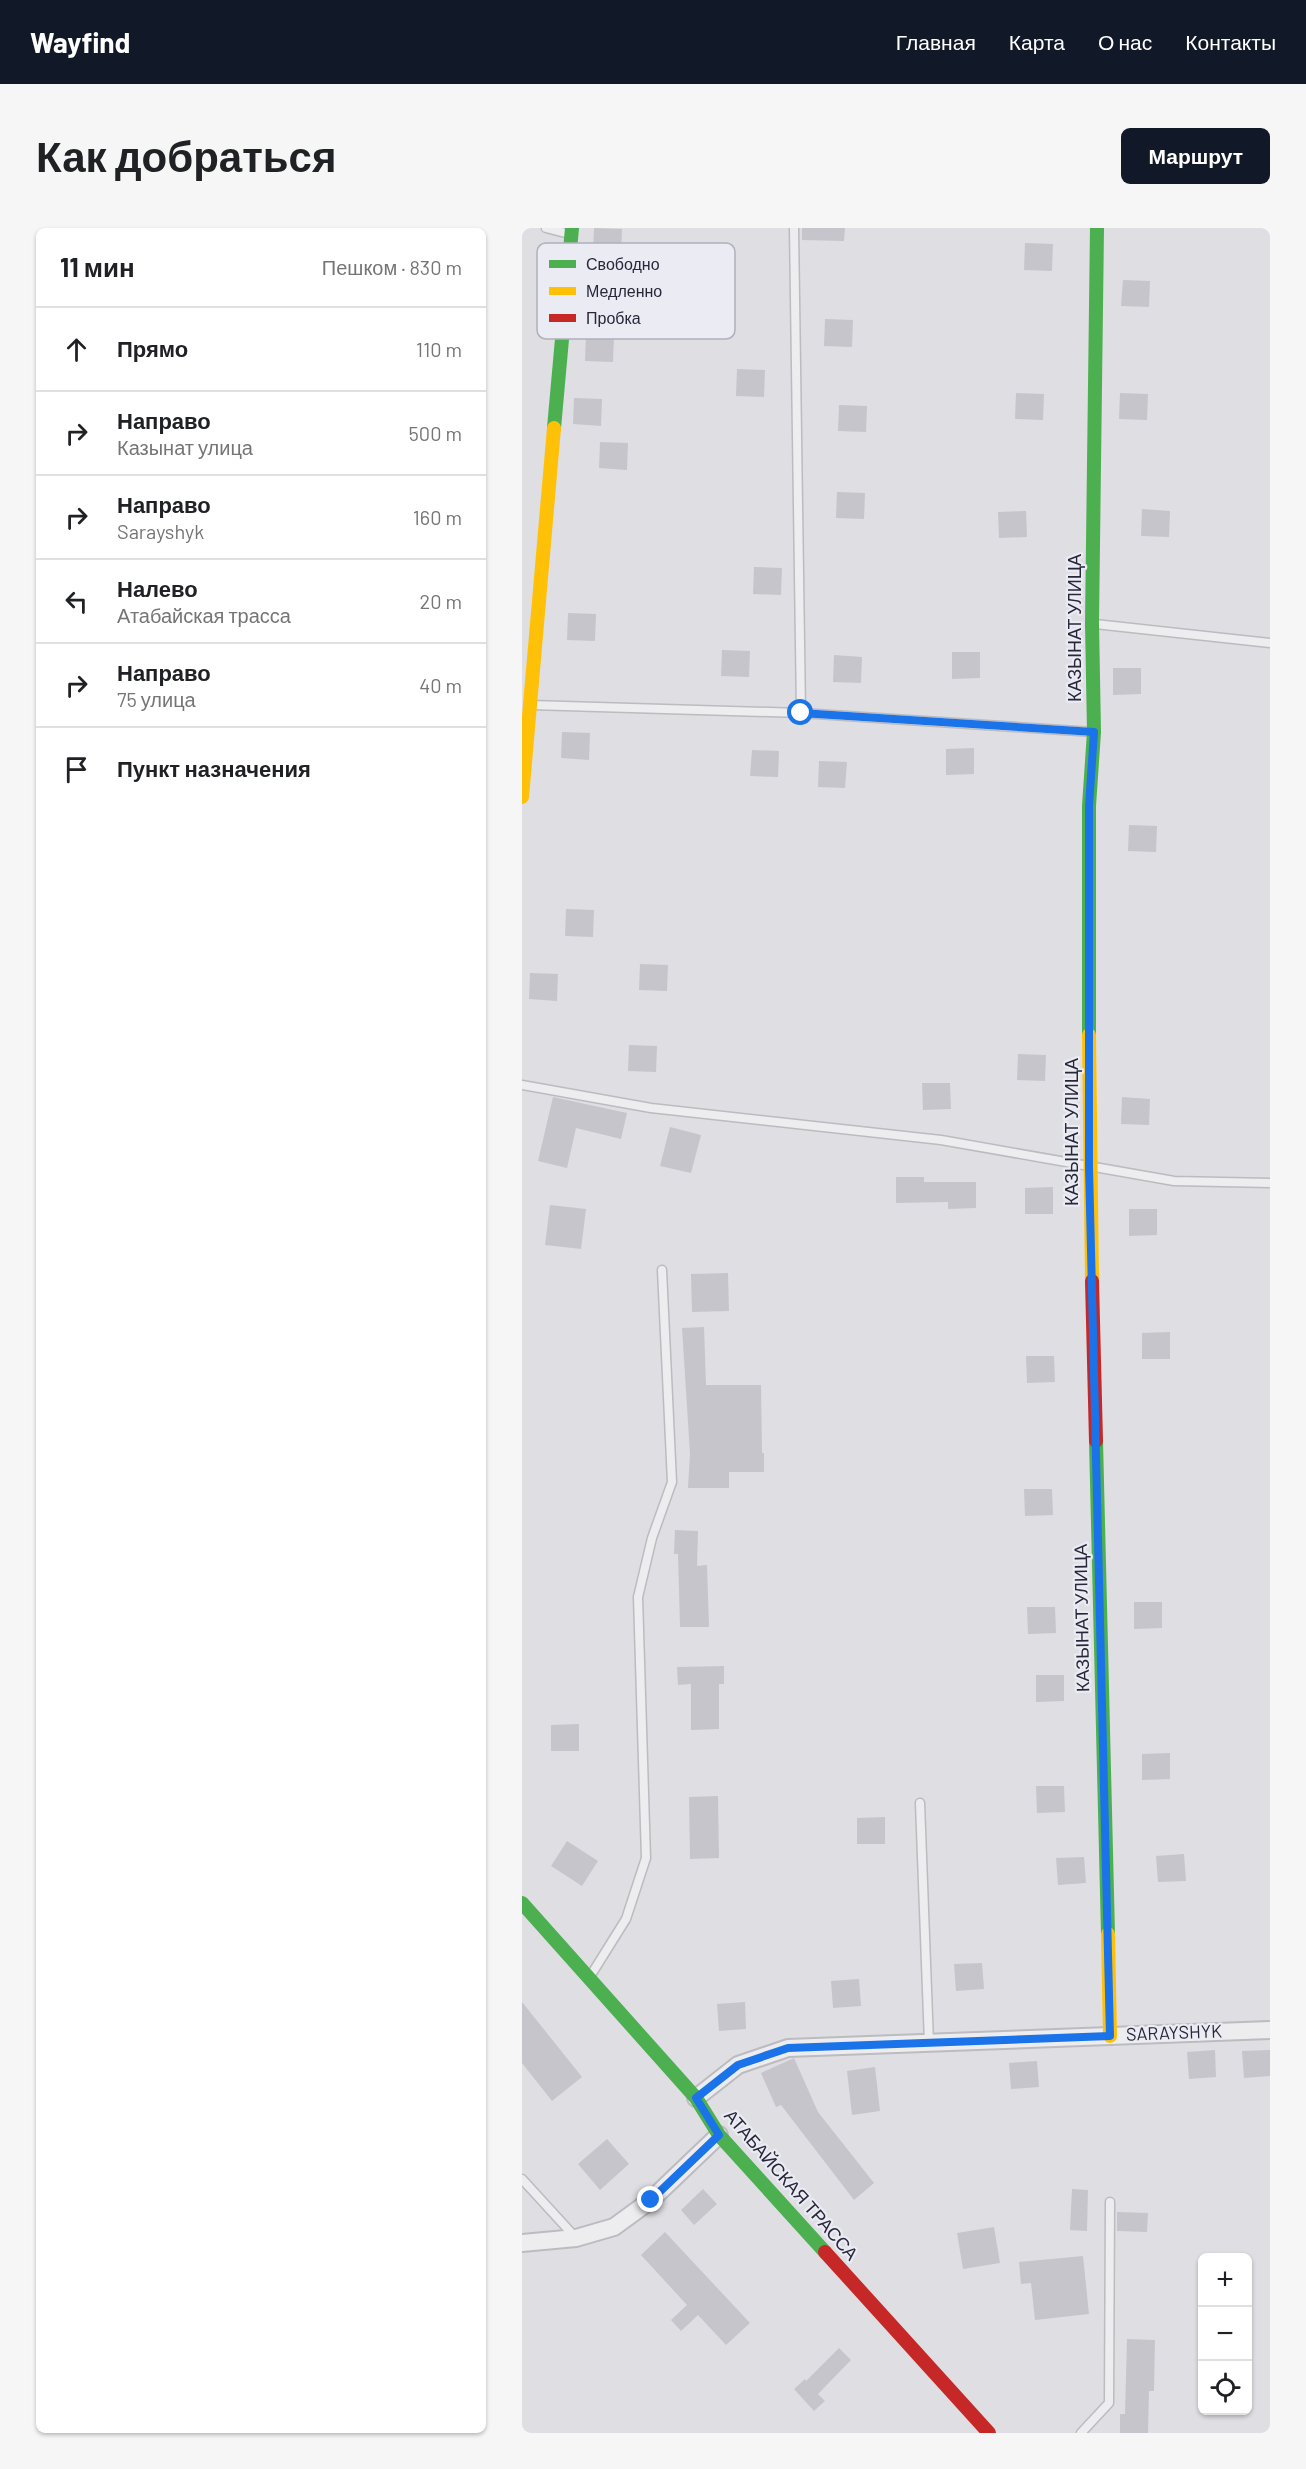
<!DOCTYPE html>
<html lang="ru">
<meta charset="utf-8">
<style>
body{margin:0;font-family:Barlow,sans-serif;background:#f6f6f6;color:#202124}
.controls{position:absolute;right:18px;bottom:18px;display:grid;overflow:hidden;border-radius:9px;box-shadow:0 2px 4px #0004}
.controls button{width:54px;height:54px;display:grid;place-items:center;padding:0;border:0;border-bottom:2px solid #e0e0e0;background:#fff;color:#202124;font:30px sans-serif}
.stop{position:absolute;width:18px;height:18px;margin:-14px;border:4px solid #1a73e8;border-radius:50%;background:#fff}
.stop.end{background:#1a73e8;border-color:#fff;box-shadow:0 2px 6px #0008}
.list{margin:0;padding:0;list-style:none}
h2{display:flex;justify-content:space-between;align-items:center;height:78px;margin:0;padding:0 24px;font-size:26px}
h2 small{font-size:20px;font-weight:400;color:#757577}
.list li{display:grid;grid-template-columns:39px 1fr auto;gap:18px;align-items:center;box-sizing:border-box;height:84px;padding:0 24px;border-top:2px solid #e0e0e0}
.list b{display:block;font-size:22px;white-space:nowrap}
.list p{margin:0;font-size:20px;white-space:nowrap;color:#757577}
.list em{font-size:20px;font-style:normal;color:#757577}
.icon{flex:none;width:33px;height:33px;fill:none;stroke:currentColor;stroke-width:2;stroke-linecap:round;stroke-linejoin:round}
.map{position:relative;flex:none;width:748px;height:2205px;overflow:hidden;border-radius:9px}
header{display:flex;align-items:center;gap:36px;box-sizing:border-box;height:84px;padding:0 30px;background:#111827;color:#fff}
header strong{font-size:28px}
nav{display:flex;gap:33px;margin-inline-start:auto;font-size:21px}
.intro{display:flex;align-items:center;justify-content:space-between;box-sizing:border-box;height:144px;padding:0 36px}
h1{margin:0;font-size:42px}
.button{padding:15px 27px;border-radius:9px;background:#111827;color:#fff;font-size:21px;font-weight:700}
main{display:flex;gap:36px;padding:0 36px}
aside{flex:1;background:#fff;border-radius:9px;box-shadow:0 2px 4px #0004}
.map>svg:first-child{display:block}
.building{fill:#c5c5cb}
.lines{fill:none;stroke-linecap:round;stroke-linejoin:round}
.lane-casing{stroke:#bbbbc0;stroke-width:11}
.street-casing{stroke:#bbbbc0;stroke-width:20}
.lane{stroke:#ededf0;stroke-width:8}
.street{stroke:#ededf0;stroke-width:16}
.fast{stroke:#4caf50;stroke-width:14}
.slow{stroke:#ffc107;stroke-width:14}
.jam{stroke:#c62828;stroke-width:14}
.route{stroke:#1a73e8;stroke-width:8}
.labels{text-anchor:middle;stroke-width:4.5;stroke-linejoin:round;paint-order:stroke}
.street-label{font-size:18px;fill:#28273a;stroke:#ebebf3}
.key{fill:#ebebf3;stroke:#b0b0bc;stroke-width:1.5}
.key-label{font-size:16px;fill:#28273a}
</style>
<header>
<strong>Wayfind</strong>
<nav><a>Главная</a><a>Карта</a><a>О нас</a><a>Контакты</a></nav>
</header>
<div class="intro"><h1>Как добраться</h1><a class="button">Маршрут</a></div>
<main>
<aside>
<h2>11 мин<small>Пешком · 830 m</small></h2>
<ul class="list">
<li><svg class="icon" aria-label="ahead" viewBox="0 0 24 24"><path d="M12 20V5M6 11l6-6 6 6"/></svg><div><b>Прямо</b></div><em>110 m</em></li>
<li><svg class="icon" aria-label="right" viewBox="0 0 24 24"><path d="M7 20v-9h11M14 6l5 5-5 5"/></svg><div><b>Направо</b><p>Казынат улица</p></div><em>500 m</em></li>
<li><svg class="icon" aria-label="right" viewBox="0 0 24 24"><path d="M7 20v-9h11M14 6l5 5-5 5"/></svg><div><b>Направо</b><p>Sarayshyk</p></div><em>160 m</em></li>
<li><svg class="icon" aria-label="left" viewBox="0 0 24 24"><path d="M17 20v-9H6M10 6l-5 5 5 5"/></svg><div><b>Налево</b><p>Атабайская трасса</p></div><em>20 m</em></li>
<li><svg class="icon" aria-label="right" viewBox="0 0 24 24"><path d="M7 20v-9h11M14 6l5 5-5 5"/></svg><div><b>Направо</b><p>75 улица</p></div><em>40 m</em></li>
<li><svg class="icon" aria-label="arrive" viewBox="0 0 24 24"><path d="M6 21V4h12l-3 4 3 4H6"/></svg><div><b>Пункт назначения</b></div></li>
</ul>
</aside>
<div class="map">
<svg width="748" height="2205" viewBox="0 0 748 2205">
<rect width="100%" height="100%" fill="#dedee3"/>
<path class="building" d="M72 0 100 1 99 28 71 27Z
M280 0H323L322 13 280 12Z
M503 15 531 16 530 43 502 42Z
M601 52 628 53 627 79 599 78Z
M303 91 331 92 330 119 302 118Z
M64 107 92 108 91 134 63 133Z
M215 141 243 142 242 169 214 168Z
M494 165 522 166 521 192 493 191Z
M598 165 626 166 625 192 597 191Z
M52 170 80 171 79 198 51 196Z
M317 177 345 178 344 204 316 203Z
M78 214 106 215 105 242 77 240Z
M315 264 343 265 342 291 314 290Z
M620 281 648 283 647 309 619 308Z
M504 283 505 309 477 310 476 284Z
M232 339 260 340 259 367 231 366Z
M46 385 74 386 73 413 45 412Z
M200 422 228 423 227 449 199 448Z
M430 424H458V450L430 451Z
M312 427 340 429 339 455 311 454Z
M591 440H619V466L591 467Z
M40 504 68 505 67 532 39 530Z
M452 520V546L424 547V521Z
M230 522 257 523 256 549 228 548Z
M297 533 325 534 323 560 296 559Z
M607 597 635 598 634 624 606 623Z
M44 681 72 682 71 709 43 708Z
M118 736 146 737 145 763 117 762Z
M8 745 36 746 35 773 7 771Z
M107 817 135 818 134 844 106 843Z
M496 826 524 827 523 853 495 852Z
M400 855H428L429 881 401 882Z
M31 869 105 885 99 911 54 900 45 940 16 933Z
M600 869 628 871 627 897 599 896Z
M148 899 179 907 169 945 138 938Z
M374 949H402V954H454V980L426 981V974L374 975Z
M531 959V986H503V960Z
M28 977 64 981 59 1021 23 1017Z
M607 981H635V1007L607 1008Z
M206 1045 207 1083 170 1084 169 1046Z
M182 1099 184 1157H239L240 1225H242V1244H207V1260H166L168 1226 160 1100Z
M648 1104V1131H620V1105Z
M504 1128H532L533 1154 505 1155Z
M502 1261H530L531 1287 503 1288Z
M153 1302 176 1303 175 1338 185 1337 187 1399H158L156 1326H152Z
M612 1374H640V1400L612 1401Z
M505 1379H533L534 1405 506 1406Z
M202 1438V1456H197V1501L169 1502V1456L156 1457 155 1439Z
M514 1447H542V1473L514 1474Z
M57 1496V1523H29V1497Z
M648 1525V1551L620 1552V1526Z
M514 1558H542L543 1584 515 1585Z
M196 1568 197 1630 168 1631 167 1569Z
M363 1589V1616H335V1590Z
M45 1613 76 1633 60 1658 29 1638Z
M662 1626 664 1653 636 1654 634 1628Z
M562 1629 564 1655 536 1657 534 1630Z
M460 1735 462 1761 434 1763 432 1736Z
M337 1751 339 1778 311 1780 309 1753Z
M0 1774 60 1849 30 1873 0 1835Z
M223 1774 224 1801 197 1803 195 1776Z
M693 1822 694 1849 667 1851 665 1824Z
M748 1822V1848L722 1850 720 1823Z
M272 1830 296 1884 352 1955 332 1972 259 1877 254 1879 239 1845Z
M515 1833 517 1859 489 1861 487 1835Z
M353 1839 358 1883 330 1887 325 1843Z
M85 1911 107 1936 78 1962 56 1936Z
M181 1961 195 1976 172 1997 159 1982Z
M550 1961 566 1962 565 2003 548 2002Z
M595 1984 626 1985 625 2004 595 2003Z
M472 1999 478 2035 441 2041 435 2005Z
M143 2004 228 2095 204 2117 176 2087 159 2103 149 2092 165 2077 119 2027Z
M561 2028 567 2086 513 2092 509 2055 499 2056 497 2034Z
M605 2111 633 2112 632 2163H627L626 2205H598V2186H603Z
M317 2120 329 2132 296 2166 303 2173 292 2183 272 2161 283 2151 284 2153Z"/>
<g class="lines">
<g class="lane-casing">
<path id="lane" d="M24 0 47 6
M272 0 279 485
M573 396 748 415
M9 477 279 485 571 504
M0 857 129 880 419 912 652 953 748 955
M398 1575 407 1815
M69 1747 104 1691 124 1630 116 1369 130 1310 150 1254 140 1042
M0 1951 54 2010
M559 2205 587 2175 588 1974"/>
</g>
<g class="street-casing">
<path id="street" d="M174 1870 216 1837 266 1820 748 1802
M0 2015 54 2010 92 1999 129 1972 197 1907"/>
</g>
<use href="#lane" class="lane"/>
<use href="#street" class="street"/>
<path class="fast" d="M32 200 50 0
M567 807V578L572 504 570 395 575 0
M574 1213 586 1706
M0 1675 174 1870 197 1907 303 2024"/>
<path class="slow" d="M0 569 32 200
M567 807 570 1053
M586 1706 588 1808"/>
<path class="jam" d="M570 1053 574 1213
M303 2024 467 2205"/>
</g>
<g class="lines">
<path class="route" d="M129 1972 197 1907 174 1870 216 1837 266 1820 588 1808 567 939V578L572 504 279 485"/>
</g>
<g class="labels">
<g class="street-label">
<text transform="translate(553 400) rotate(-90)" y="6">КАЗЫНАТ УЛИЦА</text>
<text transform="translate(550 904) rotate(-90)" y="6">КАЗЫНАТ УЛИЦА</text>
<text transform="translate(560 1390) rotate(-91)" y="6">КАЗЫНАТ УЛИЦА</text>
<text transform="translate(652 1805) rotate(-2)" y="6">SARAYSHYK</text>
<text transform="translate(269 1957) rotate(49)" y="6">АТАБАЙСКАЯ ТРАССА</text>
</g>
</g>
<rect x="15" y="15" width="198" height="96" rx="9" class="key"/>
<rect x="27" y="32" width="27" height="8" fill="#4caf50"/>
<rect x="27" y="59" width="27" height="8" fill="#ffc107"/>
<rect x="27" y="86" width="27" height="8" fill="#c62828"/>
<g class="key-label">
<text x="64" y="42">Свободно</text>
<text x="64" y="69">Медленно</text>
<text x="64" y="96">Пробка</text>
</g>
</svg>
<div class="controls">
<button>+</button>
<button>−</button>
<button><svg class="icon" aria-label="locate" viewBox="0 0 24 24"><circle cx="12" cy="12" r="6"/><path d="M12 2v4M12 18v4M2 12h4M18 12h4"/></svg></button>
</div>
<div class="stop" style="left:279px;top:485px"></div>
<div class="stop end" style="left:129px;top:1972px"></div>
</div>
</main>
